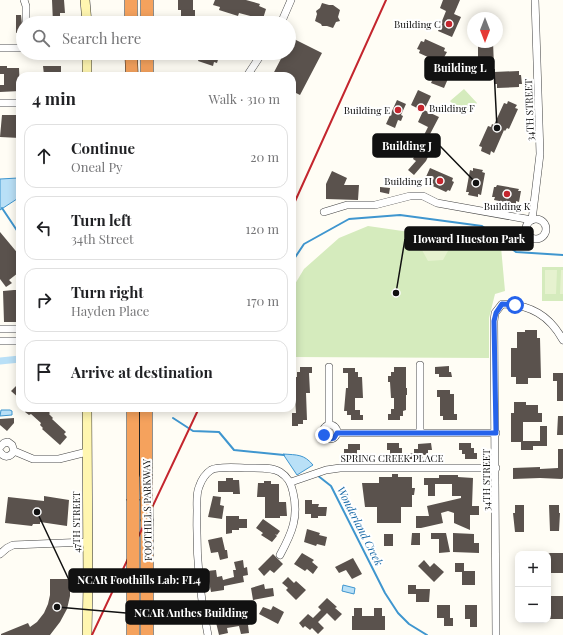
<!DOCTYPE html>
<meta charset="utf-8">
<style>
body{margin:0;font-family:"Playfair Display",serif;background:#f6f6f6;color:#202124}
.controls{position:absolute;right:12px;bottom:12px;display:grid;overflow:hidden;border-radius:8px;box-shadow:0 2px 10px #0003}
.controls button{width:36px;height:36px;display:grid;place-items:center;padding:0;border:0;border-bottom:1px solid #e0e0e0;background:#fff;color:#202124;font:20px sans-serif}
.compass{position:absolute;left:467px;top:12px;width:36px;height:36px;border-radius:50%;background:#fff;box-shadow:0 2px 10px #0003;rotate:180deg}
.stop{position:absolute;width:12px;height:12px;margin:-9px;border:3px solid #2563eb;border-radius:50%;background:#fff}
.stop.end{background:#2563eb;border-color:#fff;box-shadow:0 1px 4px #0008}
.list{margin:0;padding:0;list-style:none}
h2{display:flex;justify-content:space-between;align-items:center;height:52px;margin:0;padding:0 16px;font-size:17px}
h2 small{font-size:13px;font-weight:400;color:#757577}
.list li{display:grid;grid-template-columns:26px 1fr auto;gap:12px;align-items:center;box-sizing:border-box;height:64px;margin:0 8px 8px;padding:0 8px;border:1px solid #e0e0e0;border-radius:12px}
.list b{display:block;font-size:15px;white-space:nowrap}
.list p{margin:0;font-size:13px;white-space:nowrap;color:#757577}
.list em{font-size:13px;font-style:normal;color:#757577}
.icon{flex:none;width:22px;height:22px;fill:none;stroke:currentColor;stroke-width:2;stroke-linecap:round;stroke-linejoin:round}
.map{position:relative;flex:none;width:563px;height:635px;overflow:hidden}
.search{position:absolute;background:#fff;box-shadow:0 2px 10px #0003;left:16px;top:16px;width:280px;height:44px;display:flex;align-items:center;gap:10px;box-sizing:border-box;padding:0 14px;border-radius:22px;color:#757577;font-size:15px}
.panel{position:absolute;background:#fff;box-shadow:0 2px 10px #0003;left:16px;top:72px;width:280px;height:340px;border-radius:12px}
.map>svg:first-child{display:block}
.green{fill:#d5ebbd}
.pitch{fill:#e6f2cf}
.water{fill:#b9e0f7;stroke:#3f96cf}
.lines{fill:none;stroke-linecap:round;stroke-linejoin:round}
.stream{stroke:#3f96cf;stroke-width:2}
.canal{stroke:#b9e0f7;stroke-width:7}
.building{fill:#5a524d}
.street-casing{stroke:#444;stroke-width:8}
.secondary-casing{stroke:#333;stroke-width:10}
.highway-casing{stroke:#222;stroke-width:13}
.street{stroke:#fff;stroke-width:7}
.secondary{stroke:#fff6b0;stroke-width:9}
.highway{stroke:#f5a25d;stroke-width:12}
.rail{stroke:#c4262e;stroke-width:2}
.highway-bridge-casing{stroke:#222;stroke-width:13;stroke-linecap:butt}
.highway-bridge{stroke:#f5a25d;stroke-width:12}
.route{stroke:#2563eb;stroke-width:5}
.poi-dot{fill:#c4262e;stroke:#fff;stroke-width:1.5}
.labels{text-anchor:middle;stroke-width:4;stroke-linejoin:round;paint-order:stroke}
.poi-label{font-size:10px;fill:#111;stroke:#fff;text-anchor:end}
.street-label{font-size:10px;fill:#111;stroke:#fff}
.water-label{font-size:11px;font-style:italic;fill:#1768a6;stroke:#fff}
.leader{fill:none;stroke:#111;stroke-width:1.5}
.callout-dot{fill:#111;stroke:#fff;stroke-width:1.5}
.callout{fill:#111;stroke:#111;stroke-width:1.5}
.callout-label{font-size:11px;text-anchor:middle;font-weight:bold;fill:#fff}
</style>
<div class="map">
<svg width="563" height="635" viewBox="0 0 563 635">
<rect width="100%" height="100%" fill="#fffdf5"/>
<path class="green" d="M464 89 477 103 463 115 450 101Z
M368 226 499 245 501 247 505 291 495 294 489 318V358L292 357V289L304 269 339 238Z
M542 267H563V301H542Z"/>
<path class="pitch" d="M443 237 449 249 443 260 428 261 422 250 429 238Z
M545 270H557L556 294H545Z
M561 270H563V294H560Z"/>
<path class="water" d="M18 178 20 179V197L0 210V179Z
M1 410H10L12 411V415L0 416Z
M283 454C297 455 304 454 313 465L297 475Z
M343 585 355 588 354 594 342 591Z"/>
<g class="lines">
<path class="stream" d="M2 208 20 235
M292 262 304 244 349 219 400 215 482 226 516 252 563 255
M173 418 193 431 219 432 234 450 284 455
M317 475 331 486 385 593 398 613 409 624 427 635"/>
<path class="canal" d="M0 361 20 359"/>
</g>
<path class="building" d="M52 0H64L65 13H60V23H53Z
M178 0H193V10H195V23H181V10H178Z
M215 0H246L260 4 259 6 266 9 262 22 254 20V17L239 13 238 16 219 10 220 7 213 5Z
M443 0H460L454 14 461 17 452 37 438 31 446 11 440 8Z
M322 3 329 5H333L340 10 338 17 340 21 336 22 333 28 327 26H322L321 24 315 21 317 14 316 11 320 8Z
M16 15H21L23 33H16Z
M292 38 322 53 300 95 292 91V76H272L284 53H289V43Z
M425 39 445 48 444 51 447 52 441 63 419 53 420 50 417 49 421 41 424 42Z
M484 42H493L494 66H478V44H484Z
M201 53H220L217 63 214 62 213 66 198 61Z
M454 60 470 67 464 80 450 74 444 88 431 83 438 68 449 73Z
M0 66H7V68H19L20 91 0 92V85H4V74H0Z
M43 66H61V72H58V75H44Z
M519 71V75H521L522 84H519V87L497 88V84H494V72Z
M418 90 431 96 424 110 439 117 429 136 433 138 432 141 435 142 426 161 414 175 408 170 416 161 413 159 414 157 412 156 421 136 423 137 428 127 418 122 423 111 411 105Z
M397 100 406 104 401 115 403 116 401 121 398 120 395 128 386 124Z
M508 101 517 105 515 108 518 109 509 129 507 128 505 131 504 130 494 153 491 151 490 155 481 151 482 147 479 146 488 126 491 127 492 124 494 125 504 103 507 104Z
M2 115H19L20 138 0 137Z
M430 168 453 178 452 181 454 182 450 191 448 190 446 192 426 183 427 180 425 179Z
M473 168 483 170 482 172 485 173 481 195 478 194V197L468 195 469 192H466L470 170 473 171Z
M332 171 347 178 344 185H359L358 200 326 199V184Z
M497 185 519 189 518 191H521L519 202 516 201V204L494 200 495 197H492L494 187H496Z
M380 187 390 188 389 194 380 192Z
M0 232 20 256V275L18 273 9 280 12 283 6 287 0 279Z
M14 290H19L20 322H4L3 291Z
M525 330H537V338H540L541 378H528V384H516V377H511V348H517V332H525Z
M449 366V372H451L452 377H439V374H435V367Z
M300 367H312V373H309L310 393H306L307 420H303V424H298V426H292V413H296L294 377H297V372H300Z
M394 367H406V388H407V395H406V410L403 411V416H400V420H388V414H391V409H394V398H391L390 382H388V376H391V372H394Z
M343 368H355V372H358V377H362L363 398H355V410H360V415H363V420H351V415H347V411H344L346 388H348V373H343Z
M553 373H563V401H557V381H553Z
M20 382V399L11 391Z
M437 390H450V394H454V414H457V420H443V416H440V397H437Z
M514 402H526V405H538V413H542V422H523V441H540V426H547V446H533V450H521V442H511V413H514Z
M24 408H45L50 413 49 414 53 418 52 419 66 432 64 434 67 437 60 445 42 429 43 428 40 425 41 423 31 414 29 415 25 412 26 410Z
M558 416H563V435H557Z
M14 418V423L7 431 0 425V419Z
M387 443H399V448H402V453H414V449H418V444L431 443 432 450H428V455H423V459H393V454H390V450H387Z
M459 443H471V448H474V453H477V459H465V454H462V450H459Z
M348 444H360V450H357V454L353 455 354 459 342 460V454L344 453V449H348Z
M558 449H563V478L562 479 540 478 513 479V468L540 467V469L558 468Z
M392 474H398V477H412V488H415L414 495H412V507H401V523H377V507H365L362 483H379V477H392Z
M439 475H458V477L473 478 472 506H479V515H470V530L454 523V513L448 511 441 513 443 523 421 528H416V516H429L427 506 461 498V496H452V484H435V496H428V485H424V478H439Z
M226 478H233V480H239L240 494H233V492H218V481H226Z
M264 481H271V484H279V502H286L287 516H280V518H265V497H257L258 483H264Z
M44 496 69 500 67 526 40 522V524H33L32 526 5 523 8 497 44 501Z
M213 496 221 497 220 505 224 506 222 519 208 517Z
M305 500H312V504H319L318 507H327L326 516H318V518H311V514H305Z
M515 505H524V532H515L513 513H515Z
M549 505H559V513H560L559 531H550Z
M226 516H239V519H247V528H239V530H232V533L226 534Z
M263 519 280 531 277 535 275 534 277 536 272 542 261 535 263 533 256 528Z
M307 529 320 533 319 535 327 537 325 546 317 544 316 546 304 542Z
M412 533H420V545H411Z
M431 533H446L450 552 439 553V539H431Z
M453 533 474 534V543H479V553L453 552Z
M384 534H393V546H384Z
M222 537 225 550H227L228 558 220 560 218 552 211 553 208 540Z
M302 553 314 560 312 562 318 567 313 574 307 569 305 571 294 564Z
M548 553H563V573H548Z
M273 554 283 564 274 573 270 570 264 576 258 569Z
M353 558 362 574 352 579 346 570 339 573 335 567Z
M243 560 244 568 247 567 248 575 243 576 244 582 224 586V590L211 592 207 571 216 570 217 577 222 576 223 580 234 577 233 570H236L234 562Z
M424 560 430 567 434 563 444 572 434 582 418 566Z
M455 563H464V571H475V585H462V572H455Z
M288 577 294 583 296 581 306 590 296 600 286 590 288 588 282 583Z
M50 579H70V596L67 609 60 622 50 635H1V634L28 623 30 627 37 622 44 613 48 604 50 595Z
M264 584 265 589 273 588 274 596 253 600 251 588Z
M408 585H416V589H430L429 602H416V594H408Z
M548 596H563V619H548Z
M327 598 337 607 335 608 342 614 335 621 327 613 318 622 324 628 318 634 312 628 310 630 305 626 303 628 299 623 308 614 313 618 321 610 318 607Z
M437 605H450V618H453V626H444V618H437Z
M465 605H477V627H470V619H465Z
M273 606 284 612 278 624 259 614 263 607 271 610Z
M354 608H362V616H374V608H382V616H385V630H352V616H354Z
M227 611 228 615 248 612 250 624 248 625 249 633 241 634 239 626 227 628 228 633 219 635 214 614Z"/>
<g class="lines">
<g class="street-casing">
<path id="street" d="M24 0 26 6V23
M281 23 291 0
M0 48H23
M247 76 262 53
M0 103H20
M324 212 347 205H375L410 196H423L437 203 532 220 540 154 535 0
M526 229a10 10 0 1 1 20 0a10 10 0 1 1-20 0Z
M0 329H20
M0 341H20
M329 367V425
M323 432a7 7 0 1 1 14 0a7 7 0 1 1-14 0Z
M420 432V365
M337 433H496
M0 447 4 443 8 442 12 445 14 451
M14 451 33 459H59L87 452
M0 452C4 458 10 458 14 451
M291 482 326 470 340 468H496
M0 554 7 548 13 545 87 542
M208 635C199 594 196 553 197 511 197 504 196 494 199 487 201 481 205 474 211 470 218 466 239 468 247 468 257 468 272 467 280 472 288 477 291 483 293 492 299 517 292 533 280 555
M496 635 494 321 495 313 502 304C531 305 549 315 563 340"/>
</g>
<g class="secondary-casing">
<path id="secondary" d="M85 0 87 23
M87 53V76
M87 408 88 584 87 635"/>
</g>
<g class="highway-casing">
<path id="highway" d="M131 0V23
M147 0V23
M131 53 132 76
M147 76V53
M133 408V499
M146 408V475
M133 635V612
M147 635V521"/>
</g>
<use href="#street" class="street"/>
<use href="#secondary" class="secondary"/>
<use href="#highway" class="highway"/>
<path class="rail" d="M292 208 386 0
M92 635 199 408"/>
<g class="highway-bridge-casing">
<path id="highway-bridge" d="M146 475 147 521
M133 499V612"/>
</g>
<use href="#highway-bridge" class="highway-bridge"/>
</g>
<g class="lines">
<path class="route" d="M324 435 329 439 334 438 337 433H496L494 321 496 313 502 304 515 305"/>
</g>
<g class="poi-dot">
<circle cx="449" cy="24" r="4"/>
<circle cx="421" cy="108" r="4"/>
<circle cx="398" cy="110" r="4"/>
<circle cx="440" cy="181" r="4"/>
<circle cx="507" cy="194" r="4"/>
</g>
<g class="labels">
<g class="poi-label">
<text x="441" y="28">Building C</text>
<text x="429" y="112" text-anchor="start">Building F</text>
<text x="390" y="114">Building E</text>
<text x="432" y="185">Building H</text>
<text x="507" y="210" text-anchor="middle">Building K</text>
</g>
<g class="street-label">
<text transform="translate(529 110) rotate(-92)" y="4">34TH STREET</text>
<text x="392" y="462">SPRING CREEK PLACE</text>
<text transform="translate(486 480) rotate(-90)" y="4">34TH STREET</text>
<text transform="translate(147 510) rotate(-91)" y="4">FOOTHILLS PARKWAY</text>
<text transform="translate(76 522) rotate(-90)" y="4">47TH STREET</text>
</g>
<g class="water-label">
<text transform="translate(360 526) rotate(63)" y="4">Wonderland Creek</text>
</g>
</g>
<path class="leader" d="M497 128L494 69M476 183L440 146M396 293L405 239M37 512L69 580M57 607L126 613"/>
<g class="callout-dot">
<circle cx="497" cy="128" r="4"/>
<circle cx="476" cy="183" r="4"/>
<circle cx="396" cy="293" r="4"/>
<circle cx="37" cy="512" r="4"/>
<circle cx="57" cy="607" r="4"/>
</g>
<g class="callout">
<rect x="425" y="57" width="69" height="23" rx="4"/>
<rect x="373" y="134" width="67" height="23" rx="4"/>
<rect x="405" y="227" width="128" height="23" rx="4"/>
<rect x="69" y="569" width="140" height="23" rx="4"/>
<rect x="126" y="601" width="130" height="23" rx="4"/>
</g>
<g class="callout-label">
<text x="460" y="72">Building L</text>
<text x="407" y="150">Building J</text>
<text x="469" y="243">Howard Hueston Park</text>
<text x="139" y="584">NCAR Foothills Lab: FL4</text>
<text x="191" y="617">NCAR Anthes Building</text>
</g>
</svg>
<div class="controls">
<button>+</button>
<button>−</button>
</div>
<svg class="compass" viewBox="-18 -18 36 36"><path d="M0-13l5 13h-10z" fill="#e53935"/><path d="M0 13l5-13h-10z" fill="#757577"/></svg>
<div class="stop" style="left:515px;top:305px"></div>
<div class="stop end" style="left:324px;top:435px"></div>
<div class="search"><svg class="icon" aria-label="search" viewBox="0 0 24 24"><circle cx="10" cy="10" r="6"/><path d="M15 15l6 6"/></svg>Search here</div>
<section class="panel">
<h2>4 min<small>Walk · 310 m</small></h2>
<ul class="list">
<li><svg class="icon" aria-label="ahead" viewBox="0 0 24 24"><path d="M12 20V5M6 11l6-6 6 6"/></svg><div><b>Continue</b><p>Oneal Py</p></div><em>20 m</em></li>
<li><svg class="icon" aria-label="left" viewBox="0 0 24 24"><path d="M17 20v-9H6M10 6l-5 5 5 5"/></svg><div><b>Turn left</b><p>34th Street</p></div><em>120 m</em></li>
<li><svg class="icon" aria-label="right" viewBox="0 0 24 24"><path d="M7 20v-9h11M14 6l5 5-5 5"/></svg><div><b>Turn right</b><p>Hayden Place</p></div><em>170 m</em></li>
<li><svg class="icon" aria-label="arrive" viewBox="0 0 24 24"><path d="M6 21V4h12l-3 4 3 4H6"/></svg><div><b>Arrive at destination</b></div></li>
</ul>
</section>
</div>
